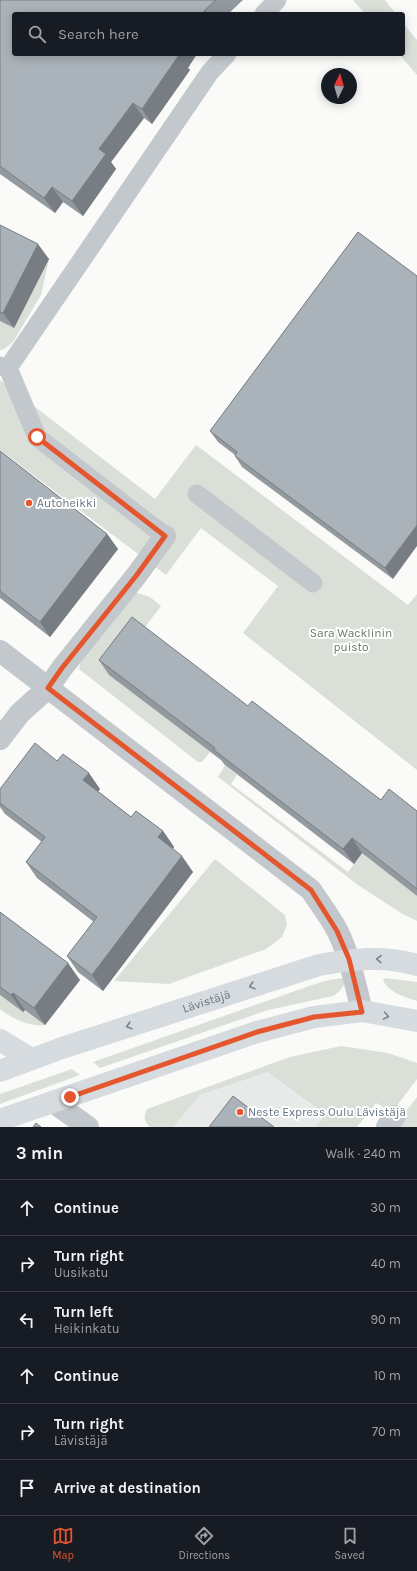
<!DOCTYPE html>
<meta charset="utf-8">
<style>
body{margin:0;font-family:Karla,sans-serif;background:#20242c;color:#f1f3f6}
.compass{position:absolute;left:321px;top:68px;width:36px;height:36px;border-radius:50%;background:#171b24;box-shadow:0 2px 10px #0003;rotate:5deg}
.stop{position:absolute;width:12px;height:12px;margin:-9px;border:3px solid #e4572e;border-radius:50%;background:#fff}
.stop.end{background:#e4572e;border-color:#fff;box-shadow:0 1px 4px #0008}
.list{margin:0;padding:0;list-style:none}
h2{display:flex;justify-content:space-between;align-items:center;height:52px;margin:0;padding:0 16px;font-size:17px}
h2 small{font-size:13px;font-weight:400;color:#9ea1a6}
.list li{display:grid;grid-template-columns:26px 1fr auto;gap:12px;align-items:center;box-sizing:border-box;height:56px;padding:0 16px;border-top:1px solid #363941}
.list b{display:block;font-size:15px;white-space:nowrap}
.list p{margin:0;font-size:13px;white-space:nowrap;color:#9ea1a6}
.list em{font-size:13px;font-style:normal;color:#9ea1a6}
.icon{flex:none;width:22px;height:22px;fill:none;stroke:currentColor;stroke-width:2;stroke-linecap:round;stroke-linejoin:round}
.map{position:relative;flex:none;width:417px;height:1127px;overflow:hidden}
.search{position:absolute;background:#171b24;box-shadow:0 2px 10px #0003;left:12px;right:12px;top:12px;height:44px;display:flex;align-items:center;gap:10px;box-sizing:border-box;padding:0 14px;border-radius:4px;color:#9ea1a6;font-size:15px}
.sheet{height:388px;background:#171b24}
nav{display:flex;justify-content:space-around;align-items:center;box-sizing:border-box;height:56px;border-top:1px solid #363941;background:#171b24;font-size:11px;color:#9ea1a6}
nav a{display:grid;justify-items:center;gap:2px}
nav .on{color:#e4572e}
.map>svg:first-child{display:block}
.built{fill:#e8e9e9}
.green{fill:#dadfd7}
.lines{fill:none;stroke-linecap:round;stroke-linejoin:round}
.service{stroke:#c3c8cc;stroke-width:19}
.minor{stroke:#c3c8cc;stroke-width:22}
.secondary{stroke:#d6dbdf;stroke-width:22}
.primary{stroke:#d6dbdf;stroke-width:22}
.wall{fill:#929a9f}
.shaded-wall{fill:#777d82}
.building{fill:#aab3b9;stroke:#777d82}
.oneway{stroke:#768591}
.route{stroke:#e4572e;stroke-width:5}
.poi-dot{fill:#e4572e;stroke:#fff;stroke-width:1.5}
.labels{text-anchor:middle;stroke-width:4;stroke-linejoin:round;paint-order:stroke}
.poi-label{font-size:12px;fill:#657683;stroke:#fff;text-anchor:start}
.park-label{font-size:12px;fill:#687a64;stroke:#fff}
.street-label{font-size:12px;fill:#657683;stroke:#fff}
</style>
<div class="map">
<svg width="417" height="1127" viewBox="0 0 417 1127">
<rect width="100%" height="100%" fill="#fafaf8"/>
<path class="built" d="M268 1072 325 1116 316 1127H173L200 1095Z"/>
<path class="green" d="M353 0H385L396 14H365Z
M403 23 417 40V75L399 54H403Z
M49 259 41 295 13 342 4 349 0 350V321L14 328Z
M0 380 155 499 196 445 408 605 417 594V770L243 633 278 586 201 528 166 575 0 450Z
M137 593 150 597 161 606 109 675 210 752 202 762H198L79 669C79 655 118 607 128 594Z
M225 765 237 775 231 784 348 872 362 853 417 896V921L401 913 358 885 218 777Z
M215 859 285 915 287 925 282 937 266 949 169 984 114 981Z
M348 977C344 986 341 991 333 996L268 1010 100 1068 93 1062 312 985 329 980Z
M385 978 417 982V1001C405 997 389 993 383 980Z
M0 995 23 1012 25 1010 45 1025C29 1027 13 1019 0 1009Z
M341 1046 388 1053 417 1063V1079L392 1112 376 1103 357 1127H316L325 1115 268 1072 200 1095 173 1127H150C144 1120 143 1118 147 1109L290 1057Z
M72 1069 80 1075 0 1104V1094Z
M417 1097V1127H398V1122Z"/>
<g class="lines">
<path class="service" d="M264 14 277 0
M0 366 8 368 37 437 165 536
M8 368 210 72 227 54
M197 494 313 583"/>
<path class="minor" d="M0 651 311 890C320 904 331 918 338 932 350 957 355 984 362 1011
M0 739 20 713 48 688 62 668 136 576 165 536
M53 1102 88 1127
M387 1127 395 1116"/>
<path class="secondary" d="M0 1040 31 1059"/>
<g class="primary">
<path id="s1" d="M0 1071 62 1048 319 965C351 959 385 955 417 965"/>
<path d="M0 1120 257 1032 314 1017 362 1011 417 1021"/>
</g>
</g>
<path class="wall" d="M0 0H243L228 14H14L188 68 190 70 152 124 144 118 111 162 116 169 83 216 63 202 55 213 0 174Z
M0 225 49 259 14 328 0 321Z
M358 232 393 579 242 467 235 456V455L218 442 210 431Z
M0 451 107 534 118 549 50 637 0 598Z
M99 660 248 706 381 800 417 811V896L362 853 354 864 225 765 221 760 109 675Z
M0 789H100L98 791 131 817 163 831 174 847 173 849 193 872 103 991 78 972 67 956 94 922 37 878 26 862 42 842 5 814 0 807Z
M0 912 80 980 45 1025 25 1010 23 1012 0 995Z"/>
<path class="shaded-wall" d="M205 10 208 14H203Z
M177 54H197L188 68 190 70 152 124 142 109Z
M133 103 144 118 111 162 116 169 83 216 72 201 99 149Z
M52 187 63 202 55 213 44 198Z
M38 244 49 259 14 328 3 313Z
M417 525V546L393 579 385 568Z
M107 534 118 549 50 637 40 622Z
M89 773 100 789 94 796 83 780Z
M163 831 174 847 169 853 158 837Z
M352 838 362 853 354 864 343 849Z
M182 856 193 872 103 991 92 975Z
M68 963 80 980 45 1025 34 1008Z
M13 993 25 1010 23 1012 11 995Z"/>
<path class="building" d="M0 0H216L205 10 203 14H14V54H178L179 55 142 109 133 103 99 149 106 154 72 201 52 187 44 198 0 166Z
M0 225 38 244 3 313 0 312Z
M358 232 417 276V525L385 568 235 456 237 452 210 431Z
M0 451 107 534 40 622 0 591Z
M132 617 248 706 252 701 381 800 389 789 417 811V889L352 838 343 849 214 750 215 748 99 660Z
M35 743 57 761 63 754 89 773 83 780 131 817 136 811 163 831 158 837 182 856 92 975 67 956 97 917 26 862 45 837 0 803V789Z
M0 912 68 963 34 1008 13 993 11 995 0 987Z
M233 1096 274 1127H209Z
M36 1123 41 1127H33Z"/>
<defs><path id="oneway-chevron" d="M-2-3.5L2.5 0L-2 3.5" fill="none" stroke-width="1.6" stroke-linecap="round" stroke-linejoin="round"/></defs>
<g class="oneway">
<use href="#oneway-chevron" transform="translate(379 959) rotate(-178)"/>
<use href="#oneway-chevron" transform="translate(252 986) rotate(162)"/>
<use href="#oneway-chevron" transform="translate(386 1016) rotate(10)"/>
<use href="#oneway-chevron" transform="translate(129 1026) rotate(162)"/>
</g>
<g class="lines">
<path class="route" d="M37 437 165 536 136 576 62 668 48 688 311 890 337 931 349 959 362 1012 314 1017 257 1032 70 1097"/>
</g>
<g class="poi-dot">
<circle cx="29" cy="503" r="4"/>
<circle cx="240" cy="1112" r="4"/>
</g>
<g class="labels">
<g class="poi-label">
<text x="37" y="507">Autoheikki</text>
<text x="248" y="1116">Neste Express Oulu Lävistäjä</text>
</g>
<g class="park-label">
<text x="351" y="637">Sara Wacklinin<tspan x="351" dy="14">puisto</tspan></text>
</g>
<g class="street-label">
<text dy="4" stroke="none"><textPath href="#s1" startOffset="218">Lävistäjä</textPath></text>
</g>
</g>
</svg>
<svg class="compass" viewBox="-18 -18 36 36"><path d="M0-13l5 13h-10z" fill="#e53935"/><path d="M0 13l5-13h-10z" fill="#9ea1a6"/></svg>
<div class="stop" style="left:37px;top:437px"></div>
<div class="stop end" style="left:70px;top:1097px"></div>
<div class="search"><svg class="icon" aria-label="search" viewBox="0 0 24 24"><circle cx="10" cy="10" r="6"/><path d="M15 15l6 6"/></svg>Search here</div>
</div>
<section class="sheet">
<h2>3 min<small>Walk · 240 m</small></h2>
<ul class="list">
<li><svg class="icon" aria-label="ahead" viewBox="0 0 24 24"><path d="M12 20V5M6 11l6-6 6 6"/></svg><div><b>Continue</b></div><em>30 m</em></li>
<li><svg class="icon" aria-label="right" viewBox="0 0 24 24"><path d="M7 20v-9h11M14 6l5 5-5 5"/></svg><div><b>Turn right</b><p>Uusikatu</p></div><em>40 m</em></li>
<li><svg class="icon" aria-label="left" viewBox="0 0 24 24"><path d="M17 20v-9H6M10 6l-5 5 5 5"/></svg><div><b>Turn left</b><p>Heikinkatu</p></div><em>90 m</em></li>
<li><svg class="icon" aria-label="ahead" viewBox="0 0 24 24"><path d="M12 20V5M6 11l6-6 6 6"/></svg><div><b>Continue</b></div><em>10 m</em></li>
<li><svg class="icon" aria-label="right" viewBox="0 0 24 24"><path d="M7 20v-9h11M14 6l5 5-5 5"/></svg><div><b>Turn right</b><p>Lävistäjä</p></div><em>70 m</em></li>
<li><svg class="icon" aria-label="arrive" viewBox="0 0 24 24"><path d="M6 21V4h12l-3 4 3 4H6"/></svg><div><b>Arrive at destination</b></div></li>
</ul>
</section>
<nav>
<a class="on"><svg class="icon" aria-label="map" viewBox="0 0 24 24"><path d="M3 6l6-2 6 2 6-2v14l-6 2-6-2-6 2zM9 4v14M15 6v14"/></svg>Map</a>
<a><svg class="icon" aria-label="directions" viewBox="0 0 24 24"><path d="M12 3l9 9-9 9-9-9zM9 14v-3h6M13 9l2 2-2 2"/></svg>Directions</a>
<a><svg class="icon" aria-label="saved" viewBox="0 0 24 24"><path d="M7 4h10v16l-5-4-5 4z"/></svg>Saved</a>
</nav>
